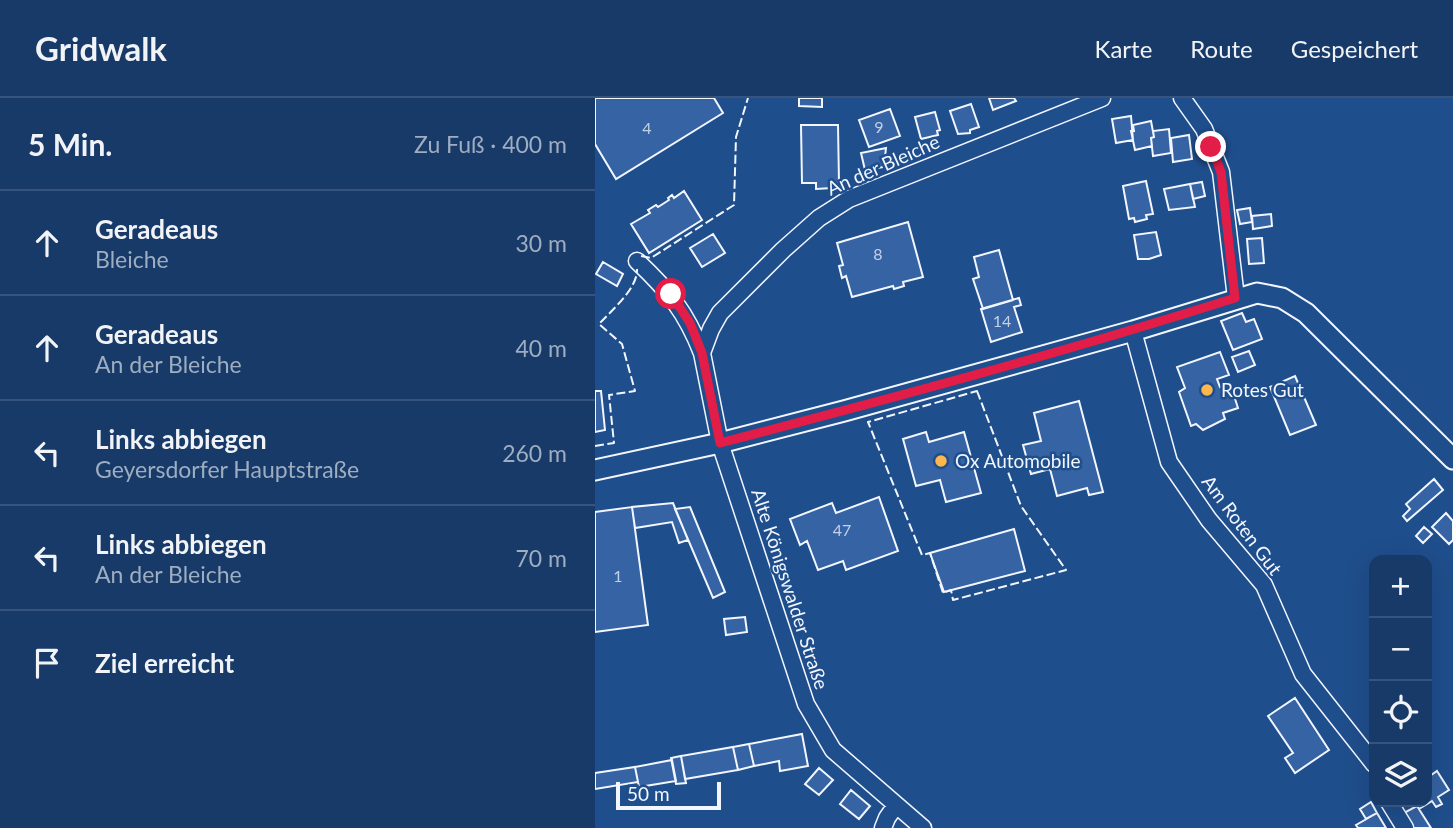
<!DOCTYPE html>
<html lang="de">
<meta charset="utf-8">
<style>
body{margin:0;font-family:Lato,sans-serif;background:#244571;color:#f1f3f6}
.controls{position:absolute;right:21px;bottom:21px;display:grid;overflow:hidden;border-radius:14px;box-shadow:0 7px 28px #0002}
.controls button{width:63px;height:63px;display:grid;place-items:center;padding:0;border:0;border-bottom:2px solid #36547d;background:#173a69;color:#f1f3f6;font:35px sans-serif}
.scale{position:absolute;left:21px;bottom:18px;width:105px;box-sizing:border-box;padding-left:7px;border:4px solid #f2f6ff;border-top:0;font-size:19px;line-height:24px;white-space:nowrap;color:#f2f6ff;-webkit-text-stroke:5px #1f4e8c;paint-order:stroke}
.stop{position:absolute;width:21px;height:21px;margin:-16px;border:5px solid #e11d48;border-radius:50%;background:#fff}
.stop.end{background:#e11d48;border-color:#fff;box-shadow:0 2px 7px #0008}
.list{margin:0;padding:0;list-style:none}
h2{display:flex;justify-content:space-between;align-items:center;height:91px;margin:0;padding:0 28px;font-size:30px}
h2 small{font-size:23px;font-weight:400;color:#9eadc0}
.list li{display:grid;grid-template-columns:46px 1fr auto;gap:21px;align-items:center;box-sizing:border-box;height:105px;padding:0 28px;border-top:2px solid #36547d}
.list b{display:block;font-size:26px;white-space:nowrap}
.list p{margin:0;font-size:23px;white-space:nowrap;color:#9eadc0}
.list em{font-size:23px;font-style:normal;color:#9eadc0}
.icon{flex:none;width:38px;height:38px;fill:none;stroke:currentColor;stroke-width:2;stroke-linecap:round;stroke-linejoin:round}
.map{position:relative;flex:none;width:858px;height:730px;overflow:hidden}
header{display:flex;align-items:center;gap:42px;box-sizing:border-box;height:98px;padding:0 35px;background:#173a69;border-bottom:2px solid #36547d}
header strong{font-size:33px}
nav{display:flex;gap:38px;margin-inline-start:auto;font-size:24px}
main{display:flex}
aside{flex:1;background:#173a69}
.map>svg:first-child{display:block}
.building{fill:#3563a3;stroke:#f2f6ff;stroke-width:2}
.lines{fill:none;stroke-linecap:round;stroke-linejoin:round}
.minor-casing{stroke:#f2f6ff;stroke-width:19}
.major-casing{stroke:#f2f6ff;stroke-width:23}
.minor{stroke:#1f4e8c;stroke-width:16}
.major{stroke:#1f4e8c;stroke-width:19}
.fence{stroke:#f2f6ff;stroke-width:2;stroke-dasharray:9 3.5;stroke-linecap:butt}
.route{stroke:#e11d48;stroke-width:9}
.poi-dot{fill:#ffb74d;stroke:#1f4e8c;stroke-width:2.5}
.labels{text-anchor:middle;stroke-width:5;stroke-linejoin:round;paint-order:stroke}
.number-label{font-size:16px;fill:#c3d1e8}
.street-label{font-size:19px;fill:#f2f6ff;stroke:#1f4e8c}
.poi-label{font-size:19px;fill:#f2f6ff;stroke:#1f4e8c;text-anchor:start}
</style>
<header>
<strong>Gridwalk</strong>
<nav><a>Karte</a><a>Route</a><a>Gespeichert</a></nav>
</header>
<main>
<aside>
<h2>5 Min.<small>Zu Fuß · 400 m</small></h2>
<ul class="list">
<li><svg class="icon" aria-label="ahead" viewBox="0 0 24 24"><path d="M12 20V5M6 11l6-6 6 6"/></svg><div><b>Geradeaus</b><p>Bleiche</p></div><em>30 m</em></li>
<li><svg class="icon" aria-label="ahead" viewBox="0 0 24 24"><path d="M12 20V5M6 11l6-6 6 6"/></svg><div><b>Geradeaus</b><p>An der Bleiche</p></div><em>40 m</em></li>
<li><svg class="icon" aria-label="left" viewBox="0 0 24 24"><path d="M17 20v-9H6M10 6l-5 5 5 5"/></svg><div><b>Links abbiegen</b><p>Geyersdorfer Hauptstraße</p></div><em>260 m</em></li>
<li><svg class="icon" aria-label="left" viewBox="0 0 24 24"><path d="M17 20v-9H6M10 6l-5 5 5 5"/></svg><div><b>Links abbiegen</b><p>An der Bleiche</p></div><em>70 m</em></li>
<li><svg class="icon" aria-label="arrive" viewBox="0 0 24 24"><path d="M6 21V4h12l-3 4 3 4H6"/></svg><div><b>Ziel erreicht</b></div></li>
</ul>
</aside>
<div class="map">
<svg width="858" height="730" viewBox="0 0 858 730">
<rect width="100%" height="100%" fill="#1f4e8c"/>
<path class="building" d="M0 0H119L128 15 21 81 0 46Z
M204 0H227V9L204 8Z
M394 0H419L421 3 398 12Z
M376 6 384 29 375 32V35L363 36 355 13Z
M295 11 305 38 274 49 264 22Z
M340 14 345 32 342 33 343 37 326 41 320 19Z
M536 18 538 42 521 45 517 21Z
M556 23 559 39 556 40 557 48 540 52 536 33H539L538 27Z
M206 27H243L244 85H237V90L221 91V85H207Z
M574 31 576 55 558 58 556 40 559 39 558 33Z
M594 37 597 61 578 64 576 40Z
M291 50 289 69 270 72 266 55Z
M551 83 558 116 551 117 552 121 540 124 539 120 534 121 528 88Z
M607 84 610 98 598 101 595 86Z
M595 86 600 109 574 112 569 91Z
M89 93 107 122 54 155 36 126 55 115 53 112 61 107 63 109 74 102 73 100 77 97 79 100Z
M655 110 657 124 645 126 642 112Z
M676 116 677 128 658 131 657 118Z
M313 124 328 179 308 184 309 188 299 191 298 188 257 199 251 178 247 180 244 168 248 167 242 145Z
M561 134 566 157 554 161H543L539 137Z
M118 136 130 155 107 169 95 150Z
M667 140 669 165 654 166 652 141Z
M404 152 418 202 388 211 378 181 384 179 379 159Z
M8 164 28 176 22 188 1 176Z
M424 200 426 207 419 209 427 234 396 244 386 211Z
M647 215 651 224 659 221 667 241 638 252 626 223Z
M654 253 660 267 643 274 637 259Z
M625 254 634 277 622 281 625 289 635 285 643 310 628 315 630 321 608 332 601 326 596 328 584 294 590 290 582 269Z
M700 278 721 327 695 337 675 289Z
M0 293H6L10 332 0 334Z
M484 303 508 394 494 397 492 390 462 398 455 371 436 376 428 347 446 343 439 315Z
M331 334 334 344 369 334 386 395 351 404 345 382 321 388 308 341Z
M839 381 848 392 812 423 808 418 815 411 811 406Z
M284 399 303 453 251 472 248 463 223 472 212 443 205 447 195 421 237 405 241 415Z
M78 405 93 442 84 445 77 424 40 430 37 409Z
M37 409 53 527 0 534V414Z
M95 409 130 494 118 500 80 411Z
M851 415 858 423V442L854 446 837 429Z
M829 429 837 436 828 445 821 438Z
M419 431 430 473 349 494 335 455Z
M150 519 152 534 131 537 129 521Z
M700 600 734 652 700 675 690 660 698 655 673 618Z
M207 636 213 668 185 673 184 663 159 668 154 646Z
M154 646 159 668 143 672 138 649Z
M138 649 143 672 90 681 86 658Z
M86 658 91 685 81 686 76 660Z
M77 662 81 683 44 689 40 669Z
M40 669 43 684 0 691V675Z
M224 670 238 682 224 697 210 686Z
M842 673 854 692 843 699 847 706 841 709 837 703 824 711 819 704H832V680Z
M256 692 275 708 264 721 245 706Z
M776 704 782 715 771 721 765 711Z
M822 708 836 730H813L805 717Z
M782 715 791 730H763L761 727Z"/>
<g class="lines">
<g class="minor-casing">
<path id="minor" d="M587 0 609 31 626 74 641 200
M42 163C73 192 91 214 107 255
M538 233 574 364 614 422 669 487 708 576 779 666
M794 704 810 730
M288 730 292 720 301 707
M328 730 238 652 211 606 125 345 107 255 116 231 125 215 188 152 224 120 254 101 507 0"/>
</g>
<g class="major-casing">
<path id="major" d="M0 372 125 345 249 313 538 233 662 195 687 200 711 215 858 361"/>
</g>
<use href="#minor" class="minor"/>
<use href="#major" class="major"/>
<path class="fence" d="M46 158 56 160 139 107 141 39 153 0
M382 293 426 408 471 472 358 502 356 492 348 495 335 455 327 457 273 324Z
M0 348 19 345 14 297 40 293 27 246 4 226C17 212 43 190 42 171"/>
</g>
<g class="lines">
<path class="route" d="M76 196 95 225 107 255 125 345C298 300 470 254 640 200L626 74 616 49"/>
</g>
<g class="poi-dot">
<circle cx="612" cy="292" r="7"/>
<circle cx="346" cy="363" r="7"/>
</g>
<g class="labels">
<g class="number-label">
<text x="284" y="35">9</text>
<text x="52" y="36">4</text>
<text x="283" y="162">8</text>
<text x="407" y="229">14</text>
<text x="247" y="438">47</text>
<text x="23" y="484">1</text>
</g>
<g class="street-label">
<text transform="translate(288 67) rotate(-24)" y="7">An der Bleiche</text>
<text transform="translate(647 427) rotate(53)" y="7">Am Roten Gut</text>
<text transform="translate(195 491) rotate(72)" y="7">Alte Königswalder Straße</text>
</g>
<g class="poi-label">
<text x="626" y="299">Rotes Gut</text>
<text x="360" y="370">Ox Automobile</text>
</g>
</g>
</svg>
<div class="controls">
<button>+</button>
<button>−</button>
<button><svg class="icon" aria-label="locate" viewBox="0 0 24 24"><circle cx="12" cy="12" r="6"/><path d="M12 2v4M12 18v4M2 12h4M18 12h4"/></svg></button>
<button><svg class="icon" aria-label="layers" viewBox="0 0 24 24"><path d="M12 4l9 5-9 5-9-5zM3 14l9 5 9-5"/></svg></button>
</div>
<div class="scale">50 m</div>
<div class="stop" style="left:76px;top:196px"></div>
<div class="stop end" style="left:616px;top:49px"></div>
</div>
</main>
